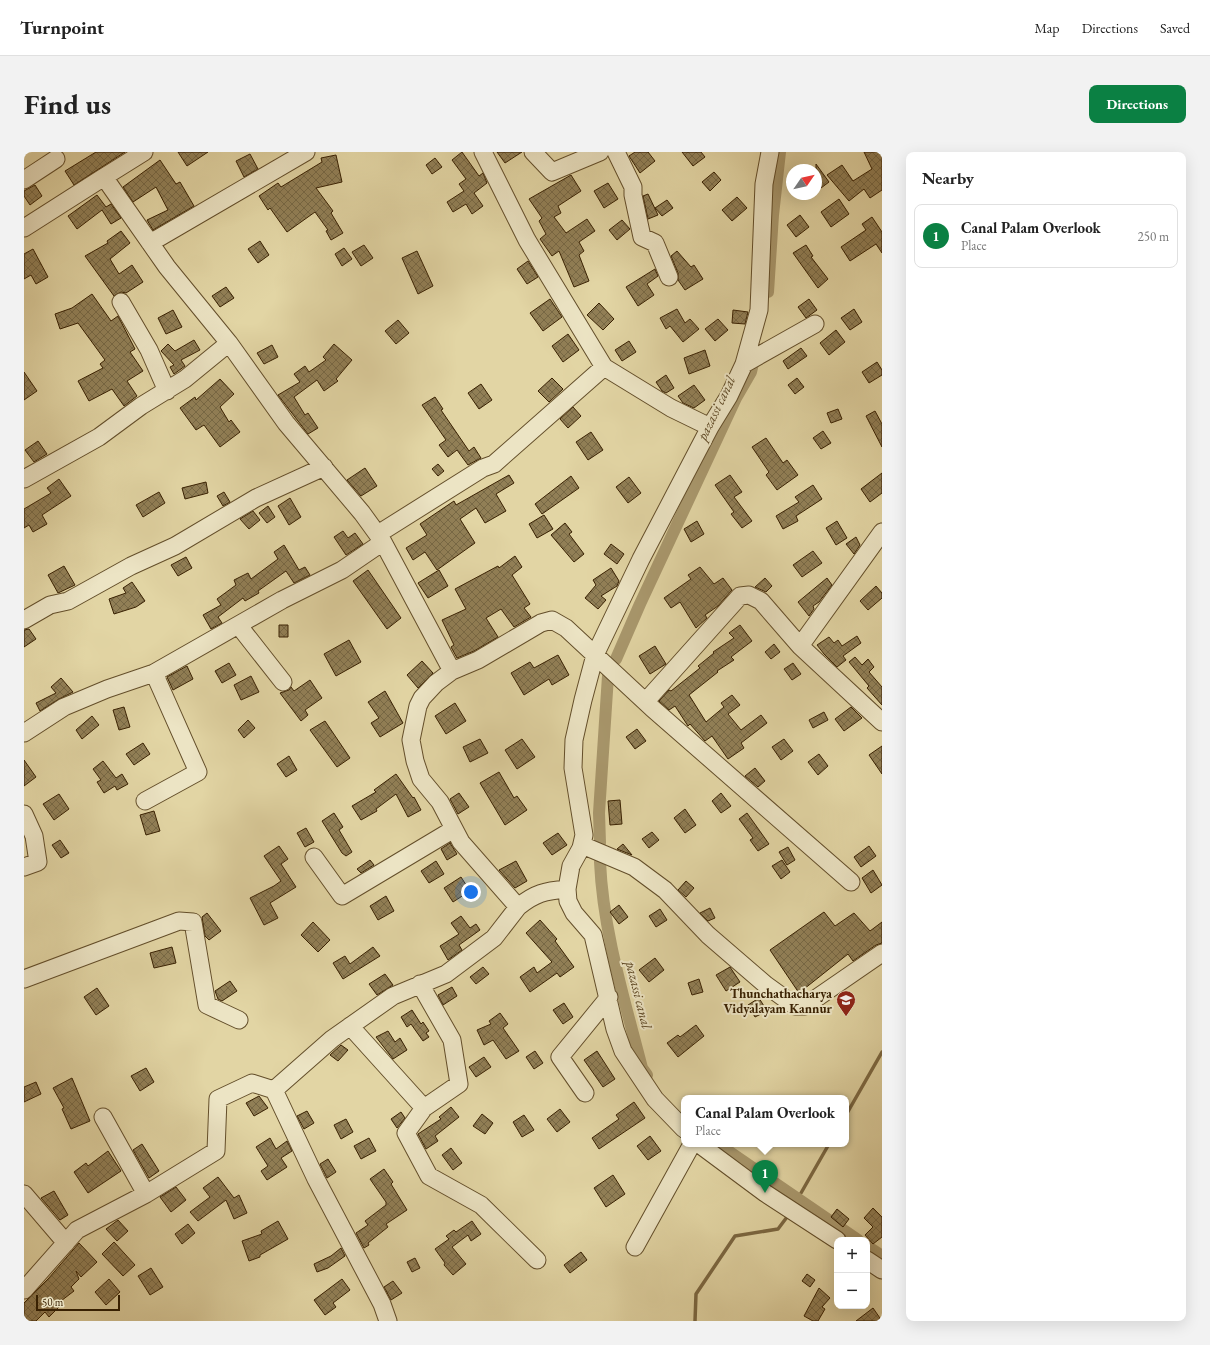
<!DOCTYPE html>
<meta charset="utf-8">
<style>
body{margin:0;font-family:"EB Garamond",serif;background:#f2f2f2;color:#222}
.controls{position:absolute;right:12px;bottom:12px;display:grid;overflow:hidden;border-radius:8px;box-shadow:0 4px 16px #0002}
.controls button{width:36px;height:36px;display:grid;place-items:center;padding:0;border:0;border-bottom:1px solid #e0e0e0;background:#fff;color:#222;font:20px sans-serif}
.compass{position:absolute;left:762px;top:12px;width:36px;height:36px;border-radius:50%;background:#fff;box-shadow:0 4px 16px #0002;rotate:56deg}
.scale{position:absolute;left:12px;bottom:10px;width:84px;box-sizing:border-box;padding-left:4px;border:2px solid #392102;border-top:0;font-size:11px;line-height:14px;white-space:nowrap;color:#392102;-webkit-text-stroke:3px #ece4c4;paint-order:stroke}
.you{position:absolute;left:447px;top:740px;width:14px;height:14px;margin:-10px;border:3px solid #fff;border-radius:50%;background:#1a73e8;box-shadow:0 0 0 6px #1a73e833}
.badge{display:grid;place-items:center;width:26px;height:26px;border-radius:50%;background:#0b8043;color:#fff;font-size:13px;font-weight:700}
.pin{position:absolute;translate:-50% -33px;filter:drop-shadow(0 1px 2px #0008)}
.pin::after{content:'';position:absolute;top:21px;width:14px;height:12px;background:inherit;clip-path:polygon(0 0,100% 0,50% 100%)}
.popup{position:absolute;left:657px;top:943px;width:168px;height:52px;box-sizing:border-box;display:grid;place-content:center;border-radius:8px;background:#fff;filter:drop-shadow(0 1px 3px #0005);font-size:13px;white-space:nowrap;color:#767676}
.popup b{font-size:15px;color:#222}
.popup::after{content:'';position:absolute;left:50%;top:100%;margin-left:-8px;border:8px solid transparent;border-top-color:#fff}
.list{margin:0;padding:0;list-style:none}
h2{display:flex;justify-content:space-between;align-items:center;height:52px;margin:0;padding:0 16px;font-size:17px}
h2 small{font-size:13px;font-weight:400;color:#767676}
.list li{display:grid;grid-template-columns:26px 1fr auto;gap:12px;align-items:center;box-sizing:border-box;height:64px;margin:0 8px 8px;padding:0 8px;border:1px solid #e0e0e0;border-radius:8px}
.list b{display:block;font-size:15px;white-space:nowrap}
.list p{margin:0;font-size:13px;white-space:nowrap;color:#767676}
.list em{font-size:13px;font-style:normal;color:#767676}
.map{position:relative;flex:none;width:858px;height:1169px;overflow:hidden;border-radius:8px}
header{display:flex;align-items:center;gap:24px;box-sizing:border-box;height:56px;padding:0 20px;background:#fff;border-bottom:1px solid #e0e0e0}
header strong{font-size:19px}
nav{display:flex;gap:22px;margin-inline-start:auto;font-size:14px}
.intro{display:flex;align-items:center;justify-content:space-between;box-sizing:border-box;height:96px;padding:0 24px}
h1{margin:0;font-size:28px}
.button{padding:10px 18px;border-radius:8px;background:#0b8043;color:#fff;font-size:14px;font-weight:700}
main{display:flex;gap:24px;padding:0 24px}
aside{flex:1;background:#fff;border-radius:8px;box-shadow:0 4px 16px #0002}
.map>svg:first-child{display:block}
.lines{fill:none;stroke-linecap:round;stroke-linejoin:round}
.stream{stroke:#7c6842;stroke-width:3.5}
.canal{stroke:#a9986d;stroke-width:12}
.building{fill:url(#building-cross-hatch);stroke:#392102}
.minor-casing{stroke:#634e2a;stroke-width:19}
.minor{stroke:#ece4c4;stroke-width:17}
.labels{text-anchor:middle;stroke-width:4;stroke-linejoin:round;paint-order:stroke}
.poi-label{font-size:13px;font-weight:bold;fill:#392102;stroke:#ece4c4;text-anchor:end}
.water-label{font-size:14px;font-style:italic;fill:#5b4522;stroke:#ece4c4}
</style>
<header>
<strong>Turnpoint</strong>
<nav><a>Map</a><a>Directions</a><a>Saved</a></nav>
</header>
<div class="intro"><h1>Find us</h1><a class="button">Directions</a></div>
<main>
<div class="map">
<svg width="858" height="1169" viewBox="0 0 858 1169">
<defs>
<pattern id="building-cross-hatch" width="8" height="8" patternUnits="userSpaceOnUse"><rect width="8" height="8" fill="#917f56"/><path d="M0 0l8 8M0 8l8-8" fill="none" stroke="#776845"/></pattern>
</defs>
<rect width="100%" height="100%" fill="#e2d5a4"/>
<filter id="stains"><feTurbulence type="fractalNoise" baseFrequency=".005" numOctaves="4"/><feColorMatrix values="0 0 0 0 .2 0 0 0 0 .09 0 0 0 0 .02 0 0 0 .5 -.17"/></filter>
<radialGradient id="worn" r=".72"><stop offset=".6" stop-color="#630" stop-opacity="0"/><stop offset="1" stop-color="#630" stop-opacity=".3"/></radialGradient>
<g class="lines">
<path class="stream" d="M822 963 858 900
M777 1041 805 992
M671 1169 672 1142 711 1084 754 1077 763 1065"/>
<path class="canal" d="M744 140 749 63 756 0
M592 507 616 452 712 246 727 220 731 203
M576 691 575 661 584 524
M576 710C579 780 601 849 618 916L623 923
M694 992 834 1088
M843 1094 858 1104"/>
</g>
<path class="building" d="M72 0H101L50 33 41 19Z
M154 0H184L163 14Z
M438 0 455 24 459 21 463 31 450 41 459 54 448 62 442 52 429 60 423 50 440 39 435 32 442 27 428 8Z
M473 0H498L481 11Z
M611 0H624L631 9 616 21 605 4Z
M658 0H677L681 5 669 14Z
M840 0H858V38L846 46 840 37 825 49 803 23 818 13 829 29 848 17Z
M226 2 234 17 220 25 212 9Z
M312 3 318 30 292 36 309 59 307 61 319 81 307 88 302 79 304 78 291 60 263 80 246 56 244 58 235 44 254 31 257 35 298 10 297 6Z
M411 6 418 15 408 22 402 13Z
M136 8 152 32 156 30 170 54 129 78 123 68 144 58 132 35 109 50 99 35Z
M792 12 805 30 797 36 792 29Z
M690 20 697 28 686 39 678 30Z
M547 23 557 39 534 54 537 61 530 65 542 81 563 67 571 79 555 90 560 99 555 103 565 129 550 135 535 99 528 104 516 87 522 82 515 69 518 66 505 47Z
M584 31 594 47 580 56 570 39Z
M11 33 18 44 6 53 0 44V39Z
M624 42 634 63 624 67 619 44Z
M73 43 82 55 87 52 97 66 87 72 78 58 53 77 44 64Z
M713 45 723 56 708 69 698 58Z
M815 47 825 62 807 75 797 60Z
M643 48 649 56 638 64 631 56Z
M776 63 785 75 772 85 763 73Z
M848 65 858 80V101L852 92 826 109 817 95 842 78 838 72Z
M598 68 606 77 593 88 585 78Z
M97 79 106 91 86 107 95 122 108 113 119 130 102 141 97 140 90 144 61 104 84 91 83 89Z
M236 89 245 103 234 111 224 97Z
M340 93 349 106 337 114 328 100Z
M782 93 789 104 787 105 804 127 794 136 769 101Z
M320 96 328 107 318 114 311 102Z
M9 97 24 125 12 132 7 123 0 127V102Z
M393 99 409 134 394 142 378 106Z
M653 99 667 115 670 113 679 127 661 138 654 128V121L647 104Z
M504 109 514 125 503 132 493 117Z
M631 117 634 124 623 132 630 143 614 154 602 135Z
M202 135 210 146 196 155 188 144Z
M68 142 87 169 94 164 111 197 106 200 119 219 103 229 113 244 100 254 88 237 65 249 54 229 79 216 76 212 81 208 54 171 36 177 31 162 48 156Z
M526 147 538 165 519 179 506 161Z
M785 147 793 158 782 166 774 155Z
M575 151 590 167 579 178 563 163Z
M653 157 661 171 666 167 675 177 659 190 646 174 642 177 636 166Z
M830 157 838 170 826 178 817 166Z
M149 158 158 175 142 182 134 166Z
M709 158 724 160 721 172 708 171Z
M694 167 704 178 691 189 681 177Z
M374 168 385 181 372 192 361 179Z
M812 178 821 190 805 203 796 191Z
M544 182 555 198 539 210 528 194Z
M170 188 176 198 157 208 161 214 150 222 146 215 150 213 137 199 144 192 151 199Z
M605 189 612 200 598 209 591 198Z
M310 192 328 208 312 227 314 229 300 239 293 228 270 245 281 263 284 261 294 276 284 282 254 243 276 230 270 222 281 214 285 220 302 208 299 205Z
M248 193 254 205 240 212 233 201Z
M777 196 783 204 764 217 759 209Z
M681 198 686 214 665 222 660 206Z
M853 210 858 218V223L845 231 838 220Z
M0 220 13 239 0 248Z
M642 223 650 236 642 241 638 239 632 230Z
M528 226 539 237 525 250 514 239Z
M773 226 780 235 771 242 764 233Z
M196 227 210 242 196 255 205 270 207 268 216 280 196 295 180 273 172 278 156 256 171 245 172 248Z
M457 232 468 248 455 257 444 241Z
M670 233 681 248 670 256 659 251 654 244Z
M411 245 419 257 417 258 445 299 450 295 457 306 444 313 433 298 424 305 415 293 422 288 398 253Z
M549 255 557 264 544 276 536 267Z
M814 257 818 267 807 271 803 261Z
M851 259 858 272V295L842 264Z
M799 279 807 291 797 297 789 286Z
M567 280 579 298 564 308 552 290Z
M742 286 759 311 763 308 774 323 753 338 742 323 745 320 728 295Z
M14 289 23 302 10 310 1 298Z
M414 312 420 319 414 324 408 317Z
M341 316 353 334 337 344 323 328Z
M858 321V341L846 350 837 337Z
M485 323 490 331 472 342 482 359 461 371 452 356 436 367 451 391 413 418 401 400 389 408 382 396 403 383 396 372 430 349 432 353Z
M706 323 718 340 710 345 728 369 718 376 707 362 710 360 691 333Z
M547 324 555 336 518 362 511 352Z
M605 325 617 341 604 351 592 335Z
M35 327 47 344 18 363 23 372 9 380 5 373 0 376V357L27 341 23 336Z
M182 330 184 341 161 347 158 336Z
M789 333 798 347 772 364 774 369 759 377 752 364 775 350 771 345Z
M135 340 141 351 119 365 112 353Z
M200 340 206 350 199 354 193 344Z
M266 346 277 365 265 373 254 354Z
M244 354 251 365 243 371 235 361Z
M229 359 236 368 225 377 216 367Z
M520 363 529 377 513 386 505 372Z
M673 369 680 382 667 390 660 377Z
M813 369 823 386 812 393 802 376Z
M541 371 548 380 545 382 560 402 550 410 527 383Z
M319 379 324 386 331 381 339 392 322 403 310 385Z
M832 385 836 393 830 402 822 392Z
M587 392 600 402 593 412 580 402Z
M260 393 275 418 281 415 286 423 270 431 262 419 234 439 235 441 221 449 219 446 194 465 198 471 187 477 179 463 197 453 193 447 212 433 210 428 224 421 227 427 254 407 250 400Z
M789 399 798 411 778 425 769 413Z
M491 404 498 415 488 423 506 452 500 456 507 465 490 475 477 457 462 466 474 485 450 499 433 506 427 495 430 493 418 468 442 457 431 437 474 414 475 416Z
M162 405 168 416 154 424 147 413Z
M40 414 51 433 34 441 24 423Z
M676 415 690 432 699 426 708 438 694 454 681 463 683 466 672 476 656 450 647 456 640 446 667 427 664 423Z
M587 416 595 429 593 434 577 444 582 448 574 457 561 446 572 433 569 428Z
M344 418 377 466 363 477 329 429Z
M415 418 424 434 404 446 394 431Z
M741 426 748 434 742 440 731 435Z
M803 426 808 433 795 450 789 454 790 457 785 464 774 450Z
M108 430 121 449 112 455 90 462 85 447 102 441 99 436Z
M852 434 858 441V446L844 458 836 449Z
M255 473H264V485H255Z
M716 473 728 489 707 505 710 508 693 519 694 520 665 543 682 570 700 555 697 551 708 543 716 553 704 562 717 578 737 563 743 571 717 591 720 596 704 607 688 584 681 589 666 572 664 574 651 554 645 558 635 549 645 538 647 539 676 516 674 514 690 501 689 500 710 486 705 481Z
M5 477 12 487 0 495V478Z
M833 484 837 491 819 504 822 508 813 515 800 502 793 493 805 485 810 491 814 488 818 494Z
M325 488 337 510 312 524 300 502Z
M750 492 756 500 747 507 741 500Z
M631 494 642 512 626 522 615 504Z
M534 503 545 523 528 533 525 527 500 543 487 521 506 510 510 516Z
M831 505 838 513 844 507 850 515 845 520 858 535V553L843 536 845 534 825 510Z
M398 509 409 521 394 536 383 523Z
M205 511 212 523 198 531 191 519Z
M769 511 777 522 768 528 760 517Z
M163 514 169 527 149 538 143 525Z
M227 524 235 540 217 548 210 533Z
M37 526 49 540 35 547 16 559 12 551 32 541 27 535Z
M286 528 298 546 281 558 284 563 277 569 256 541 265 538 267 535 270 539Z
M361 539 379 571 356 585 347 571 355 566 344 550Z
M431 551 442 569 422 582 411 564Z
M100 555 106 575 95 578 89 558Z
M827 555 838 566 820 579 811 567Z
M800 560 804 568 789 576 785 568Z
M68 564 75 573 58 587 52 578Z
M224 568 231 576 220 586 214 578Z
M301 569 326 606 313 615 286 578Z
M613 577 622 589 611 597 602 585Z
M456 587 464 601 446 610 439 595Z
M498 587 511 605 493 617 481 598Z
M760 587 769 599 757 608 748 595Z
M119 591 126 602 110 613 102 602Z
M858 594V622L845 603Z
M795 602 804 614 794 623 784 610Z
M265 604 273 618 262 625 253 612Z
M0 608 12 625 0 634Z
M79 609 92 626 98 622 104 632 93 638 91 634 80 641 73 630 77 628 69 617Z
M731 616 741 629 734 635 721 624Z
M475 620 490 646 493 644 503 658 481 673 456 631Z
M372 622 389 646 390 645 397 658 384 665 372 642 352 657 353 659 337 668 328 654 352 640 350 638Z
M435 641 445 655 434 662 426 647Z
M697 641 707 654 697 661 688 649Z
M35 642 45 657 30 668 19 652Z
M596 648 598 672 586 673 584 649Z
M661 657 672 673 661 681 650 666Z
M130 659 136 679 122 683 116 663Z
M310 661 319 675 315 678 328 700 322 704 318 701 298 669Z
M723 661 745 692 734 699 726 688 729 686 715 667Z
M282 676 290 690 281 695 273 681Z
M628 680 635 688 625 696 618 687Z
M534 681 543 693 528 703 519 691Z
M36 688 45 701 37 706 28 693Z
M426 691 433 702 423 708 417 697Z
M599 692 608 703 593 697Z
M255 694 264 707 257 712 272 735 246 751 254 766 240 773 226 746 250 734 257 729 240 704Z
M845 694 852 704 837 715 830 705Z
M764 695 771 708 763 713 755 700Z
M346 708 350 713 337 721 333 717Z
M758 708 766 720 757 727 748 714Z
M412 709 420 722 405 731 397 719Z
M492 709 503 729 491 736 475 718Z
M849 718 858 733 847 741 838 726Z
M437 725 446 739 429 750 420 736Z
M662 729 670 736 662 745 654 738Z
M362 744 370 759 354 768 346 754Z
M595 753 604 765 595 772 586 760Z
M686 756 691 766 684 769 676 761Z
M636 757 643 768 632 775 625 764Z
M800 760 811 774 830 761 846 779 858 770V791L852 793 829 809 824 802 775 841 746 798Z
M183 761 197 779 185 788 181 784 178 765Z
M437 764 446 776 452 772 456 778 435 793 438 798 424 808 416 794 435 782 427 771Z
M516 768 533 787 531 789 550 815 536 825 533 821 506 840 496 825 510 815 513 821 528 810 502 781Z
M289 770 306 788 294 800 277 783Z
M148 795 152 811 130 816 126 801Z
M349 795 356 804 319 827 309 811 321 804 326 812Z
M631 806 640 818 625 830 615 818Z
M459 815 465 822 452 832 446 825Z
M706 815 716 830 702 839 692 823Z
M361 822 369 833 353 843 345 832Z
M675 827 679 840 668 843 664 831Z
M206 829 213 839 198 849 194 847 191 839Z
M428 835 433 844 419 853 414 843Z
M73 836 85 854 72 863 60 845Z
M735 846 743 859 731 865 724 853Z
M540 851 549 865 539 872 529 858Z
M388 858 397 872 399 870 405 879 402 881 405 885 399 889 387 872 383 875 377 865Z
M476 861 484 872 479 876 495 899 482 907 469 888 460 893 453 878 467 872 465 869Z
M672 873 680 884 654 905 643 891 654 883 656 885Z
M364 879 371 890 376 886 383 898 369 907 352 885Z
M317 893 324 898 314 909 306 903Z
M511 899 519 911 510 917 502 905Z
M573 899 591 927 579 935 560 908Z
M460 905 467 915 452 925 445 915Z
M122 916 130 930 116 939 107 924Z
M48 926 66 969 47 977 38 957 40 956 29 936Z
M12 930 17 942 0 950V935Z
M235 944 244 956 230 964 222 951Z
M610 950 621 966 575 997 568 986 595 967 592 963Z
M427 955 435 965 411 984 414 989 402 997 394 982 417 967 415 965Z
M536 957 546 970 533 980 523 967Z
M283 959 290 971 280 977 273 964Z
M377 960 381 966 373 976 367 967Z
M458 962 469 971 461 982 449 974Z
M500 963 510 978 498 985 489 970Z
M322 967 329 980 317 987 310 973Z
M626 984 637 999 624 1008 613 994Z
M246 986 252 997 263 989 268 999 257 1006 263 1015 243 1028 237 1019 244 1014 232 995Z
M345 986 352 999 337 1007 330 994Z
M118 992 135 1019 125 1026 109 998Z
M427 996 438 1011 429 1018 418 1003Z
M84 999 97 1019 64 1041 50 1020 62 1011 64 1014Z
M304 1007 312 1020 303 1026 296 1012Z
M360 1017 369 1030 367 1032 383 1058 362 1072 364 1075 344 1091 345 1093 340 1096 332 1081 344 1073 341 1069 362 1053V1050L346 1027Z
M589 1023 601 1042 582 1055 570 1036Z
M194 1025 210 1046 215 1043 223 1061 210 1067 202 1048 174 1069 166 1060 186 1045 179 1036Z
M152 1035 162 1048 147 1060 136 1045Z
M30 1039 44 1063 36 1068 17 1046Z
M849 1056 858 1065V1085L849 1092 841 1083 849 1075 840 1066Z
M813 1057 825 1067 819 1075 807 1065Z
M94 1068 104 1079 93 1089 82 1077Z
M254 1069 264 1087 236 1103V1105L225 1109 218 1089 238 1082 237 1079Z
M448 1069 457 1082 447 1089 444 1083 428 1095 442 1112 429 1123 420 1113 421 1111 411 1097 425 1087 422 1084 430 1078 432 1080Z
M164 1072 171 1081 158 1092 151 1082Z
M90 1090 111 1113 99 1124 78 1102Z
M55 1091 73 1110 57 1125 52 1119 55 1127 47 1135 50 1139 33 1152 36 1154 25 1165 21 1160 12 1169H0V1151L24 1127Z
M317 1096 321 1104 304 1116 293 1120 290 1112 307 1104Z
M557 1100 563 1108 546 1121 540 1113Z
M391 1106 396 1116 388 1120 383 1110Z
M127 1116 139 1135 126 1143 114 1124Z
M783 1122 791 1128 786 1135 778 1129Z
M85 1127 96 1140 82 1153 71 1140Z
M318 1127 326 1138 309 1151 312 1155 301 1163 290 1148Z
M369 1129 378 1141 367 1148 360 1135Z
M795 1136 806 1146 798 1155 801 1157 794 1169H789L780 1164Z
M849 1156 858 1169H832Z"/>
<g class="lines">
<g class="minor-casing">
<path id="minor" d="M120 0 80 25 143 115 205 191 262 271 338 361 359 390 428 519 412 531 398 546 394 554 387 588 391 609 397 627 416 650 437 690 494 755 470 786 422 822 369 844 308 887 250 938 292 1027 358 1152 364 1169
M509 0 528 20 576 0
M592 0 609 35V43L618 85 631 91 645 125
M0 28 32 7
M0 76 80 25
M126 91 282 0
M97 150 125 198 143 239
M720 212 791 172
M580 215 647 256 686 275
M0 327 75 285 117 254 161 227 205 191
M354 382 459 316 470 312 580 215 503 88 459 0
M0 468 26 453 44 449 107 414 151 394 232 346 300 315
M215 474 259 530
M776 494 858 380
M428 519 454 508 517 471 528 468 542 476 628 556 827 730
M622 549 716 444 725 443 737 449 776 494 858 570
M0 581 40 555 83 537 130 521 258 448 318 418 359 390
M121 649 174 620 130 521
M0 662 10 684 14 710 0 715
M558 693 610 715 641 738 684 783 742 833 771 854H781L858 801
M290 705 318 744 430 677
M543 737 544 749 550 761 569 783 591 877 599 899 631 947 660 977
M494 755C511 741 521 739 543 737L547 714 557 696 560 683 549 616 550 588 559 548 571 503 617 407 686 275 705 244 720 212 735 158 740 32 746 0
M0 827 155 769 169 770 183 853 215 868
M396 832 428 888 435 932 400 956
M326 874 400 956 382 981 405 1024 457 1053 513 1108
M561 941 536 905 585 845
M79 965 122 1042
M675 992 741 1041 813 1088
M0 1042 42 1091
M611 1095 668 992
M843 1108 858 1118
M0 1138 53 1078 122 1042 192 999 194 947 228 931 250 938"/>
</g>
<use href="#minor" class="minor"/>
</g>
<defs>
<g id="school-pin" transform="scale(1)"><path d="M0 17L-7.5 6A9.5 9.5 0 1 1 7.5 6Z" fill="#8f2418" stroke="#ece4c4"/><path d="M0-5L7-2L0 1L-7-2ZM-4 1L0 2.5L4 1V4Q0 6-4 4Z" fill="#fff"/></g>
</defs>
<g fill-rule="evenodd">
<use href="#school-pin" x="822" y="848"/>
</g>
<g class="labels">
<g class="poi-label">
<text x="808" y="846">Thunchathacharya<tspan x="808" dy="15">Vidyalayam Kannur</tspan></text>
</g>
<g class="water-label">
<text transform="translate(692 256) rotate(-64)" y="5">pazassi canal</text>
<text transform="translate(615 843) rotate(76)" y="5">pazassi canal</text>
</g>
</g>
<rect width="100%" height="100%" filter="url(#stains)"/>
<rect width="100%" height="100%" fill="url(#worn)"/>
</svg>
<div class="controls">
<button>+</button>
<button>−</button>
</div>
<svg class="compass" viewBox="-18 -18 36 36"><path d="M0-13l5 13h-10z" fill="#e53935"/><path d="M0 13l5-13h-10z" fill="#767676"/></svg>
<div class="scale">50 m</div>
<div class="you"></div>
<div class="pin badge" style="left:741px;top:1041px">1</div>
<div class="popup"><b>Canal Palam Overlook</b>Place</div>
</div>
<aside>
<h2>Nearby<small></small></h2>
<ul class="list">
<li><span class="badge">1</span><div><b>Canal Palam Overlook</b><p>Place</p></div><em>250 m</em></li>
</ul>
</aside>
</main>
